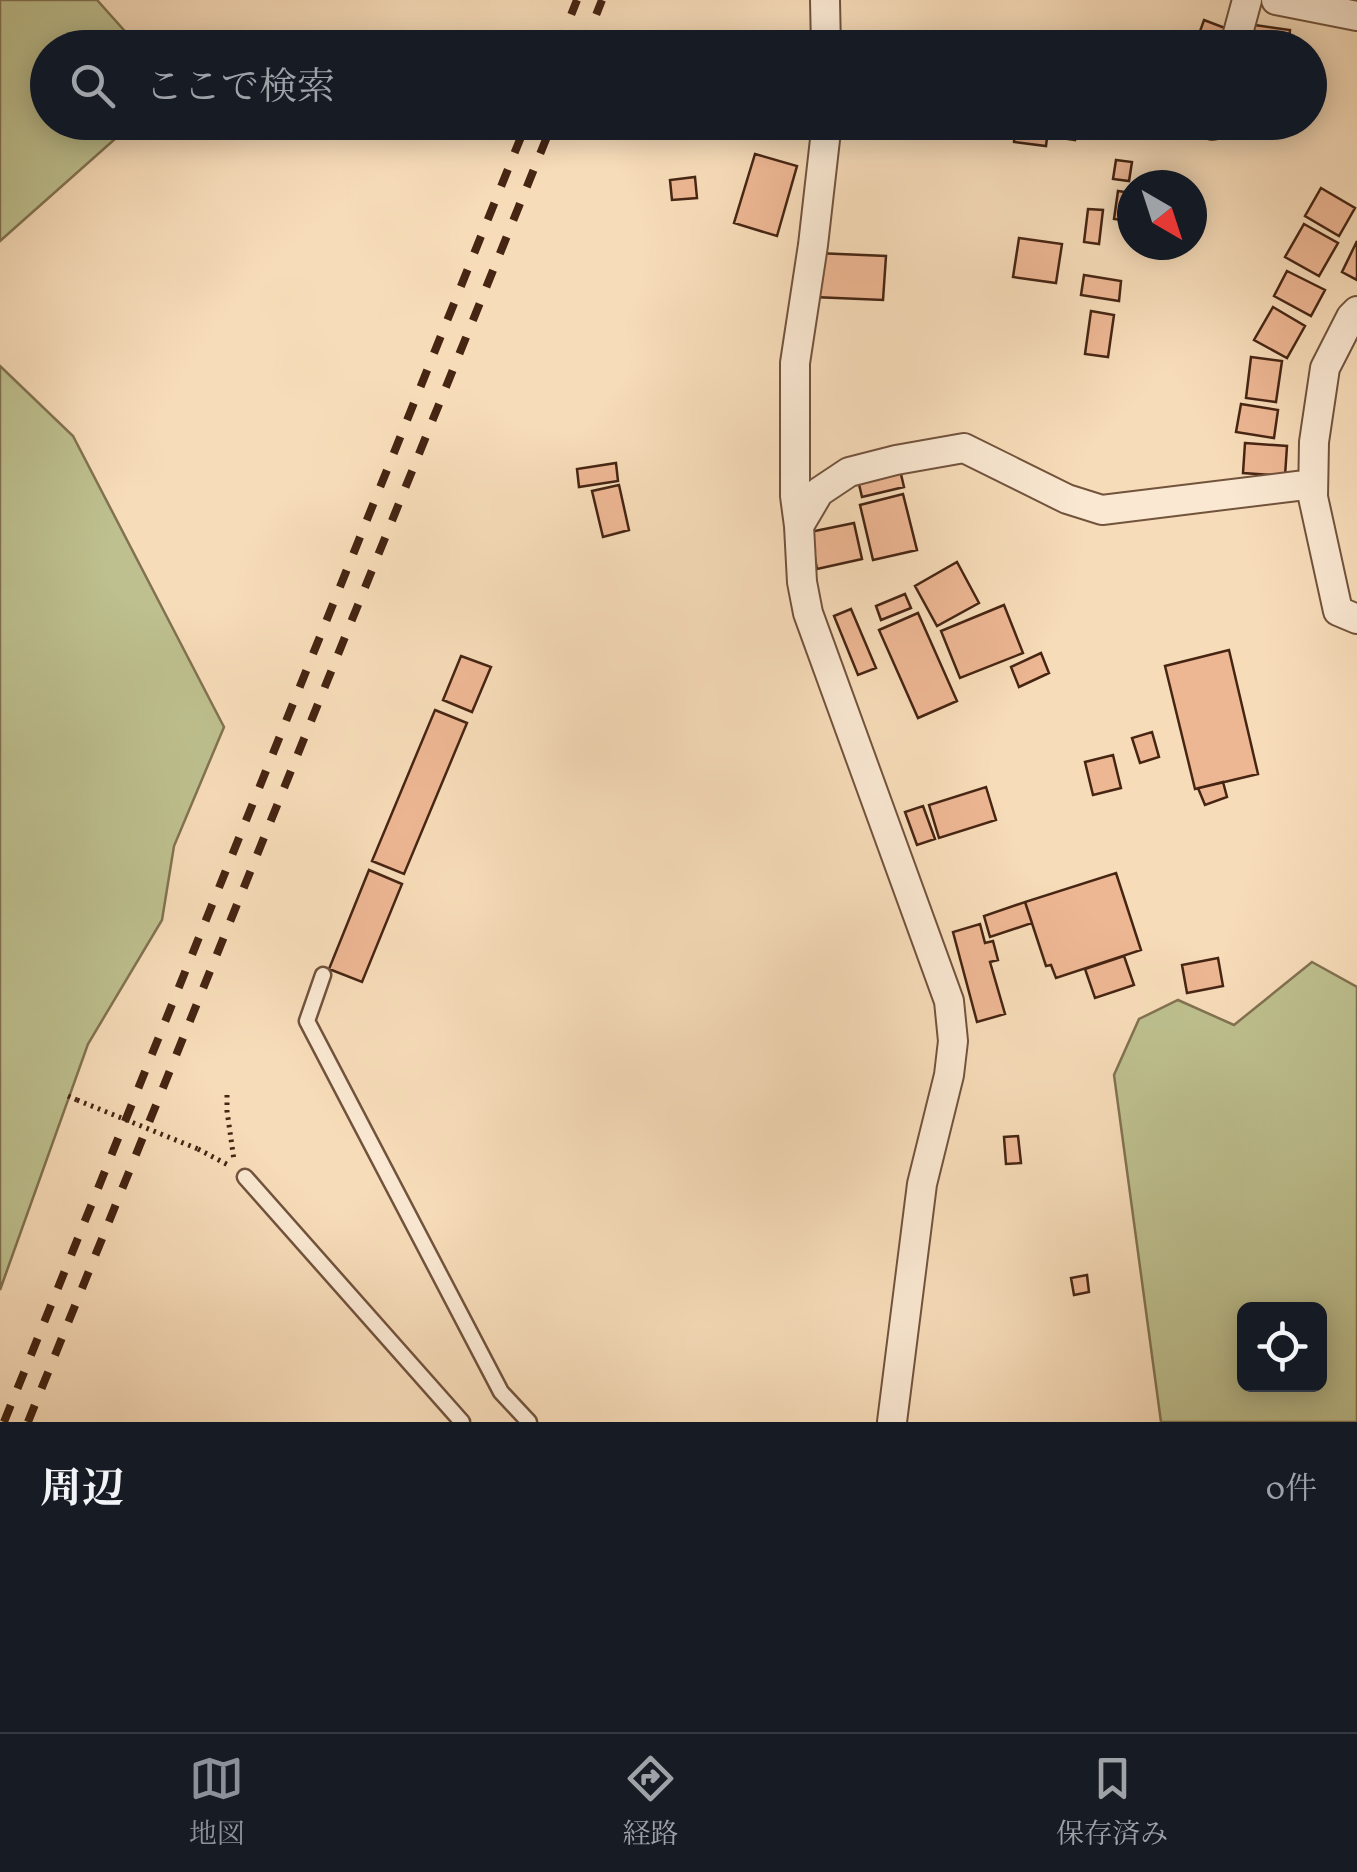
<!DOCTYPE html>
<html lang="ja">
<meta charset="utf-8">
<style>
body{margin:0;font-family:Vollkorn,"Noto Serif JP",serif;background:#242831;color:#f1f3f6}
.controls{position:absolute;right:30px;bottom:30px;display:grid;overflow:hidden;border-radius:15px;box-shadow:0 5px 25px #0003}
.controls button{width:90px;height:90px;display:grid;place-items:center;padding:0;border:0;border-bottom:2px solid #363941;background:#171b24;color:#f1f3f6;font:50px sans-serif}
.compass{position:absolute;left:1117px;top:170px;width:90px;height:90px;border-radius:50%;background:#171b24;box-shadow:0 5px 25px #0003;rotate:141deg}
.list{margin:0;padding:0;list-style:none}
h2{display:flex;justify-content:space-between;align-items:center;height:130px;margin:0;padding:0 40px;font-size:42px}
h2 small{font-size:32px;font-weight:400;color:#9ea1a6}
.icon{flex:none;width:55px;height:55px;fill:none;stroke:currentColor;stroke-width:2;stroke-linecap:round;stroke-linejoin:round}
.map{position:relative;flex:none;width:1357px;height:1422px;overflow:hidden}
.search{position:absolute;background:#171b24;box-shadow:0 5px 25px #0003;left:30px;right:30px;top:30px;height:110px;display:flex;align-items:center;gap:25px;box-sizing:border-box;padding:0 35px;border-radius:55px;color:#9ea1a6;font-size:38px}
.sheet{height:310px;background:#171b24}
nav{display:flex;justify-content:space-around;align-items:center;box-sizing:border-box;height:140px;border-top:2px solid #363941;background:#171b24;font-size:28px;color:#9ea1a6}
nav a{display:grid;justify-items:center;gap:5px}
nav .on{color:#8c9099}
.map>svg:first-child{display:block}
.green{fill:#bec08f;stroke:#827251;stroke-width:2.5;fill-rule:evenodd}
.building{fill:#eeb794;stroke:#462513;stroke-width:2.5}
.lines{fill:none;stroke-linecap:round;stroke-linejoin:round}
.lane-casing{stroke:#72533c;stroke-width:19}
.street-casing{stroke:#72533c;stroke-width:32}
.path{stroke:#462513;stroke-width:5;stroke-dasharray:2.5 5;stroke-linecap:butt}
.lane{stroke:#fae8d2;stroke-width:14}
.street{stroke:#fae8d2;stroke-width:28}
.rail{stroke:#462513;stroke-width:8;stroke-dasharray:18 18;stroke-linecap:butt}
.path-bridge{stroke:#462513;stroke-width:5;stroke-dasharray:2.5 5;stroke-linecap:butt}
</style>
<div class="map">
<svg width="1357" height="1422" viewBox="0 0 1357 1422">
<rect width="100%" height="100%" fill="#f7dcb9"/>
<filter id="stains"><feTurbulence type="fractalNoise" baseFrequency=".002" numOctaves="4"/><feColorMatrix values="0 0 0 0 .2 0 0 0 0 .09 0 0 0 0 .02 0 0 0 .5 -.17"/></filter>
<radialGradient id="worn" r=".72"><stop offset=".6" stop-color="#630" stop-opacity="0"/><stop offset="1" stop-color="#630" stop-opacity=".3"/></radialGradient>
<path class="green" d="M0 0H97L139 47 48 48V122L133 123 0 241Z
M0 366 73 436 224 727 174 846 162 920 88 1044 0 1290Z
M1312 962 1357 987V1422H1161L1114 1075 1139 1019 1178 1000 1234 1025ZM1244 1310H1320V1384H1244Z"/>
<path class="building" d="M1204 20 1225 28 1218 48H1194Z
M1248 24 1290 30 1288 48 1244 46Z
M1016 122H1049L1046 146 1014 142Z
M1056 122H1077L1075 140 1054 137Z
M1168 122H1192L1187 138 1165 131Z
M755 154 797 166 777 236 734 223Z
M1116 160 1132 162 1129 181 1113 179Z
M695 177 697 198 672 200 670 180Z
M1321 188 1355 208 1339 236 1305 216Z
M1118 191 1132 193V221L1114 219Z
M1088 209 1103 210 1099 244 1084 242Z
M1304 224 1338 243 1319 276 1285 257Z
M1019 238 1062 244 1056 283 1013 277Z
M1357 241V280L1342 272Z
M816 253 886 256 883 300 814 297Z
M1287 271 1325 290 1311 316 1274 296Z
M1084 275 1121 281 1119 301 1081 295Z
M1273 307 1305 326 1287 358 1254 340Z
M1091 311 1114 315 1108 357 1085 354Z
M1251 357 1282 361 1276 402 1246 398Z
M1241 404 1278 410 1274 438 1236 432Z
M1245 443 1287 446 1285 476 1243 473Z
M616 463 618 481 579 487 577 469Z
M900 470 904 487 862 497 858 480Z
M619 485 629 530 603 537 592 491Z
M903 494 917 550 873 560 860 505Z
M854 523 862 559 817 569 810 532Z
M957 562 979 603 937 626 915 586Z
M905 594 911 608 881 620 876 606Z
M1004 605 1023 653 960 678 941 631Z
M851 609 876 668 858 675 834 616Z
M918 613 957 701 918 718 879 630Z
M1229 650 1258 774 1195 789 1165 666Z
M1041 653 1049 673 1019 687 1011 667Z
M461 656 491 667 472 712 443 700Z
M435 710 467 723 404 874 372 861Z
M1152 732 1159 757 1140 763 1132 738Z
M1113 755 1121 788 1093 795 1085 762Z
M1223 782 1227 797 1205 805 1198 788Z
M986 787 996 820 939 838 929 805Z
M923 806 935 839 917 845 905 812Z
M369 870 402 884 362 982 329 969Z
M1116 873 1141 950 1056 978 1051 965 1046 966 1025 902Z
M1025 902 1032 923 990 937 984 916Z
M980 924 985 943 993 941 998 960 990 962 1005 1014 977 1022 953 932Z
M1124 956 1134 985 1095 998 1085 969Z
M1218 958 1223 986 1187 993 1182 965Z
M1018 1136 1021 1163 1006 1164 1004 1137Z
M1087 1275 1089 1292 1074 1295 1071 1278Z"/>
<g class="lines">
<g class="lane-casing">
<path id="lane" d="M323 975 307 1021 501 1392 529 1422
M245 1177 462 1422"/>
</g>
<g class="street-casing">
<path id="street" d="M825 0 826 48
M1276 0 1357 16
M1234 48 1247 0
M827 122 813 245 795 363V496L799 526 802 582 808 613 949 1001 953 1041 949 1075 922 1184 892 1422
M1213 125 1214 122
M1357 311 1351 317 1325 368 1314 442 1313 497 1338 611 1357 619
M799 526 819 492 849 472 896 460 964 448 1067 499 1102 510 1313 484"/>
</g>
<path class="path" d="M227 1095V1111L234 1160
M68 1096 77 1100
M198 1149 230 1166"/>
<use href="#lane" class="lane"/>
<use href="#street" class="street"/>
<path class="rail" d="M558 48 577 0
M583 48 602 0
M4 1422 527 122
M28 1422 553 122"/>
<path class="path-bridge" d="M77 1100 198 1149"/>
</g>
<rect width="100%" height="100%" filter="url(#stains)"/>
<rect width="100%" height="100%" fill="url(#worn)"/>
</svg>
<div class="controls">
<button><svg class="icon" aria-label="locate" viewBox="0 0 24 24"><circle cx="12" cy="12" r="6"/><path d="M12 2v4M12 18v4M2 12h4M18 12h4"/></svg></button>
</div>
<svg class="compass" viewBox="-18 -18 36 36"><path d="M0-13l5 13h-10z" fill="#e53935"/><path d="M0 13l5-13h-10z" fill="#9ea1a6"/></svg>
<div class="search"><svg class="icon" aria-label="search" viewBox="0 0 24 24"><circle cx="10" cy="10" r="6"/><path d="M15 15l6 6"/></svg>ここで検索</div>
</div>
<section class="sheet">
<h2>周辺<small>0件</small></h2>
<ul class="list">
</ul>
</section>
<nav>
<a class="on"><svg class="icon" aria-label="map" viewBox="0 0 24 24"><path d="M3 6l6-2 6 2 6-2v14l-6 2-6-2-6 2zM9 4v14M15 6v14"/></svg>地図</a>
<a><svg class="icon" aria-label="directions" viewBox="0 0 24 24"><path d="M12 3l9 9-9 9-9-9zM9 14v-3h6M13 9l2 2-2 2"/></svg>経路</a>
<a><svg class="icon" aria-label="saved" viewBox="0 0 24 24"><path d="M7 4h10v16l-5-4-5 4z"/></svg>保存済み</a>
</nav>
